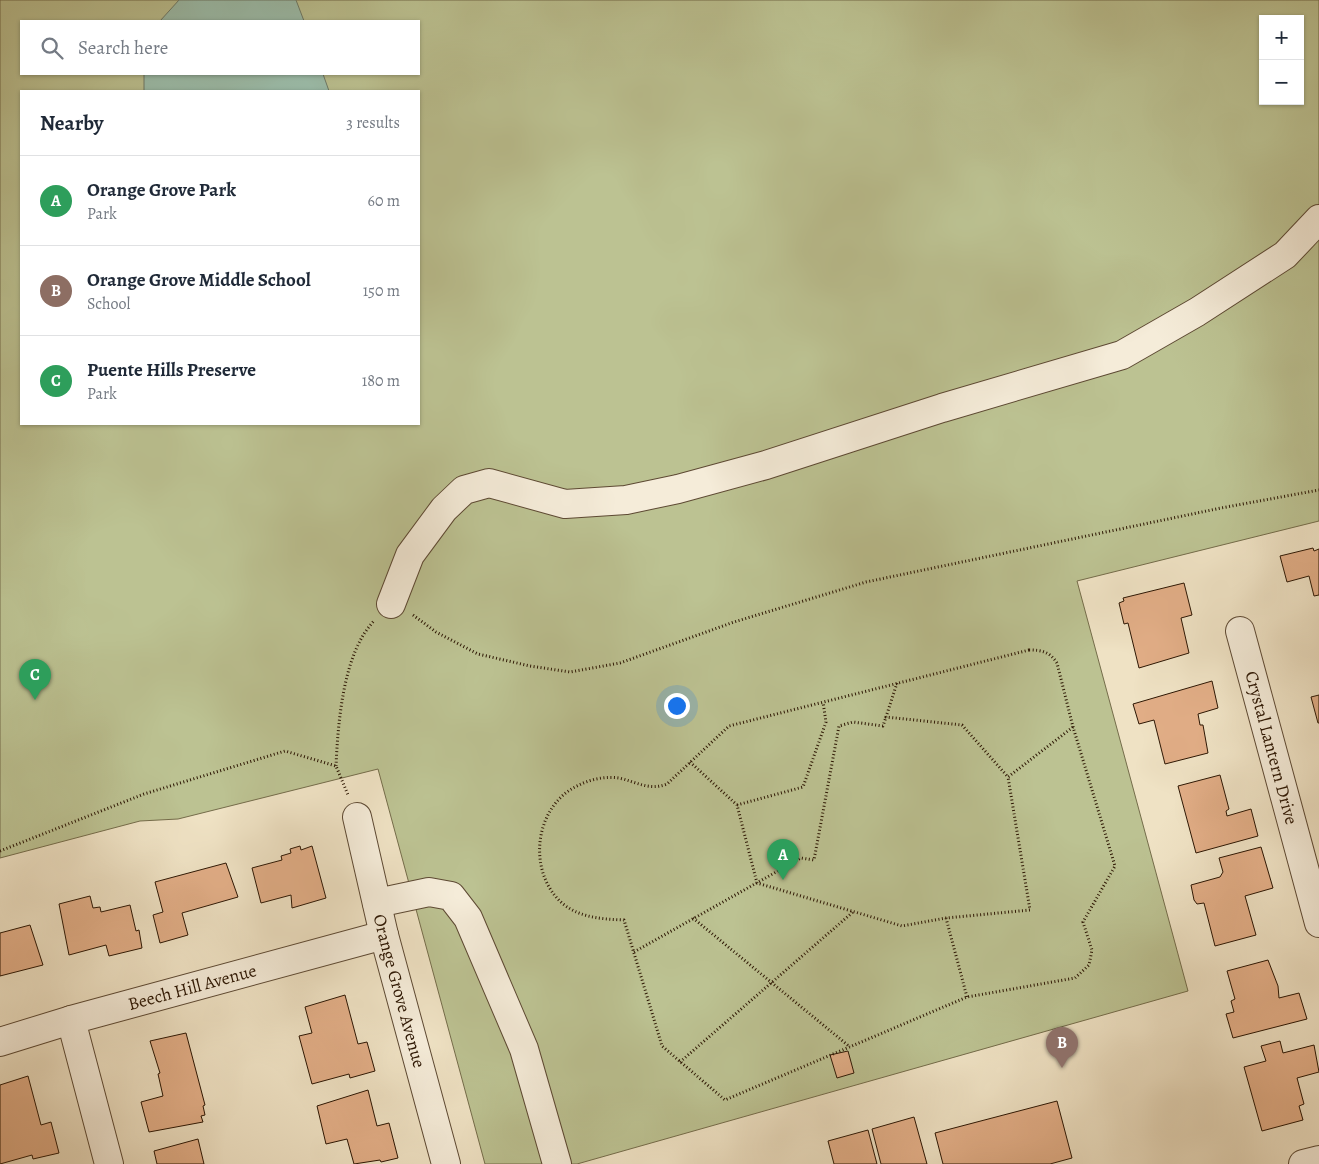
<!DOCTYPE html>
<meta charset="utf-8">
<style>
body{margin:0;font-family:Alegreya,serif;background:#f2f2f3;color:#1f2937}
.controls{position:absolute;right:15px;top:15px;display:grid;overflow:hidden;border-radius:0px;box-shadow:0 1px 4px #0004}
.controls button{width:45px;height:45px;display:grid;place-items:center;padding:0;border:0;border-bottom:1px solid #e0e1e3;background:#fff;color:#1f2937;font:25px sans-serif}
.you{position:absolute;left:676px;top:705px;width:18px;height:18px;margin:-12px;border:4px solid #fff;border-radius:50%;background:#1a73e8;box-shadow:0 0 0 8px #1a73e833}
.badge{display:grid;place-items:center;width:32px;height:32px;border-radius:50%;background:#ea580c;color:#fff;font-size:16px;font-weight:700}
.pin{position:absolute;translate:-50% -41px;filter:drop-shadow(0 1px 2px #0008)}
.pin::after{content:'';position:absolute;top:26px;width:18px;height:15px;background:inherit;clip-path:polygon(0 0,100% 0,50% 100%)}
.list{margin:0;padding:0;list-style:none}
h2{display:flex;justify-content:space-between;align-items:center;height:65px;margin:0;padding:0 20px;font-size:21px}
h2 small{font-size:16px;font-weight:400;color:#747a83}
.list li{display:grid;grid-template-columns:32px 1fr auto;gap:15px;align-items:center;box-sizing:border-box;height:90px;padding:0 20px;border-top:1px solid #e0e1e3}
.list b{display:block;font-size:19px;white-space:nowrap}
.list p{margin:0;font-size:16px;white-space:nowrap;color:#747a83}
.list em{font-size:16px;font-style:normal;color:#747a83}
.icon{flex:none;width:28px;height:28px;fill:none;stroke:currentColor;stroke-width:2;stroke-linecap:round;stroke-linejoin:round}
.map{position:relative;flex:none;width:1319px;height:1164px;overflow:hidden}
.search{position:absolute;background:#fff;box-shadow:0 1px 4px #0004;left:20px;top:20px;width:400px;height:55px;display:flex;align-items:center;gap:12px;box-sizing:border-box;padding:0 18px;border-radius:0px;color:#747a83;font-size:19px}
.panel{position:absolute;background:#fff;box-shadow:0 1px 4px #0004;left:20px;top:90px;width:400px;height:335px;border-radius:0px}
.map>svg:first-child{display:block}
.green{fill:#bcc292;stroke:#746c4a;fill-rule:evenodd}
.water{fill:#9cbfad;stroke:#6f7b69}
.building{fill:#e2ae87;stroke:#2c1603}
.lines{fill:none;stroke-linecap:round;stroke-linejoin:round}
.minor-casing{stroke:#5d4933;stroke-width:30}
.path{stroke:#2c1603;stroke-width:3;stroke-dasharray:1 2.5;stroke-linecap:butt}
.minor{stroke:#f5ecd9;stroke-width:28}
.labels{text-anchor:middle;stroke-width:4;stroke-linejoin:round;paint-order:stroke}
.street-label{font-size:18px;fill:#2c1603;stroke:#f5ecd9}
</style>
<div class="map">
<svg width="1319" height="1164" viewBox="0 0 1319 1164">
<rect width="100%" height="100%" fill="#efe2c4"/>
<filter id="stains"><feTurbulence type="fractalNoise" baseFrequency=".004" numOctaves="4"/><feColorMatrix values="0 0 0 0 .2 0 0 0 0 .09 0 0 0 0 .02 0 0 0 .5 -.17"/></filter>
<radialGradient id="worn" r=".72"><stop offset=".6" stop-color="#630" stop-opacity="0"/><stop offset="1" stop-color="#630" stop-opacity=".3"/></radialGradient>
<path class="green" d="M0 0H1319V521L1077 581 1188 991 577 1164H485L378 769 178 819 140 821 0 858ZM1263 19H1300V101H1263ZM21 21H419V74H21ZM21 91H419V424H21Z"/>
<path class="water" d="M179 0H296L304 21H160Z
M144 74H323L329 91H144Z"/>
<path class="building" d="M1313 548 1314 551 1319 549V595L1314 596 1309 576 1287 582 1280 556Z
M1184 583 1192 615 1181 618 1189 653 1139 668 1128 623 1124 624 1119 603 1124 601 1123 598Z
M1212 681 1218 708 1198 714 1200 725H1203L1208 753 1165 764 1154 720 1139 724 1133 704Z
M1319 695V723H1318L1311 697Z
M1220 775 1229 809 1226 811 1227 816 1251 809 1258 836 1196 853 1178 786Z
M300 846 301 850 312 846 326 898 292 908 291 895 261 903 252 868 282 860 281 856 291 853 290 849Z
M1261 847 1273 888 1245 896 1256 935 1215 946 1204 903 1197 904 1194 900 1191 885 1220 877 1223 872 1219 858Z
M226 863 238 897 182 913 188 935 160 943 153 915 163 912 155 882Z
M90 896 93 908 100 907 101 912 130 905 136 931 139 930 142 948 109 956 106 945 69 955 59 904Z
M30 925 43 965 0 976V933Z
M1268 960 1278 986 1279 998 1299 993 1307 1019 1233 1038 1226 1014 1234 1012 1231 1001 1235 999 1227 971Z
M345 995 358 1044 367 1042 375 1071 350 1078 349 1074 312 1084 299 1036 312 1033 305 1007Z
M186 1033 205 1105 203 1106 205 1115 201 1116 203 1122 149 1132 141 1102 163 1096 158 1074 160 1073 150 1041Z
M1280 1041 1283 1053 1314 1045 1319 1072 1297 1078 1304 1104 1299 1106 1303 1120 1262 1131 1244 1067 1266 1061 1261 1046Z
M848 1051 854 1073 837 1078 830 1055Z
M28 1076 41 1125 51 1122 59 1153 33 1159 32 1155 0 1164V1085Z
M368 1090 377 1126 389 1123 398 1158 381 1162 380 1160 354 1164 347 1139 326 1144 317 1106Z
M1057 1101 1072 1158 1050 1164H943L935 1133Z
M914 1117 927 1164H881L872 1129Z
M868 1130 877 1164H834L828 1141Z
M198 1139 204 1164H157L154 1151Z"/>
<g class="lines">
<g class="minor-casing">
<g id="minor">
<path d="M391 604 410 555 444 509 464 490 489 483 565 504 626 500 678 489 766 465 942 408 1122 355 1197 312 1285 255 1319 219"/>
<path id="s1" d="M1240 631 1319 923"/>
<path id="s2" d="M357 817 384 935 446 1164"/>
<path d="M377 903 429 892 451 896 468 918 524 1049 557 1164"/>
<path d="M71 1020 109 1164"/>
<path id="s3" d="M0 1042 71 1020 384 935"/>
<path d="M1303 1164 1319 1160"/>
</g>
</g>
<path class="path" d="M413 615 436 632 478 654 530 666 570 672 620 663 734 622 866 582 1221 508 1319 490
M1029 650C1042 650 1050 652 1057 663L1073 727 1115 866 1083 922 1092 950 1089 965 1075 978 967 997 725 1100 662 1046 624 920C602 919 581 918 563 904 526 872 534 805 579 785 591 779 606 776 619 778 637 782 649 791 667 784L729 726Z
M897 683 886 717 962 725 1008 777 1073 727
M690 762 737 805 757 883 902 926 946 918 1030 910 1008 777
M336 766C338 723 343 653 374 621
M737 805 803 787 826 722 823 702
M0 851 144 794 285 751 336 766 348 795
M693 918 850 1047
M946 918 967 997
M634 952 801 858 814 860 839 726 853 722 883 726 886 717
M680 1062 853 912"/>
<use href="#minor" class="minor"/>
</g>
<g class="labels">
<g class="street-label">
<text dy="6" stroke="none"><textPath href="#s1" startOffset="121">Crystal Lantern Drive</textPath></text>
<text dy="6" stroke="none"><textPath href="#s3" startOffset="200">Beech Hill Avenue</textPath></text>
<text dy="6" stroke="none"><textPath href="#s2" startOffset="179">Orange Grove Avenue</textPath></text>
</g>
</g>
<rect width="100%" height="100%" filter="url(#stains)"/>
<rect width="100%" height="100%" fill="url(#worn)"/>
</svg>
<div class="controls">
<button>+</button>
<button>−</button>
</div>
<div class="you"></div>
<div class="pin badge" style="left:783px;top:880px;background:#2e9e5b">A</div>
<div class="pin badge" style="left:1062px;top:1068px;background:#8d6e63">B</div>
<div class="pin badge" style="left:35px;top:700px;background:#2e9e5b">C</div>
<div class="search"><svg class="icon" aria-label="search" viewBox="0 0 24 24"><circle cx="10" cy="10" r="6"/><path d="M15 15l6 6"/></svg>Search here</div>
<section class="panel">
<h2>Nearby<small>3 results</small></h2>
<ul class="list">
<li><span class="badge" style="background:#2e9e5b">A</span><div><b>Orange Grove Park</b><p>Park</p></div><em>60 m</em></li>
<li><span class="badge" style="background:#8d6e63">B</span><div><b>Orange Grove Middle School</b><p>School</p></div><em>150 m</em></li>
<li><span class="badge" style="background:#2e9e5b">C</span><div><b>Puente Hills Preserve</b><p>Park</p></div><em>180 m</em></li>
</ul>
</section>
</div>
